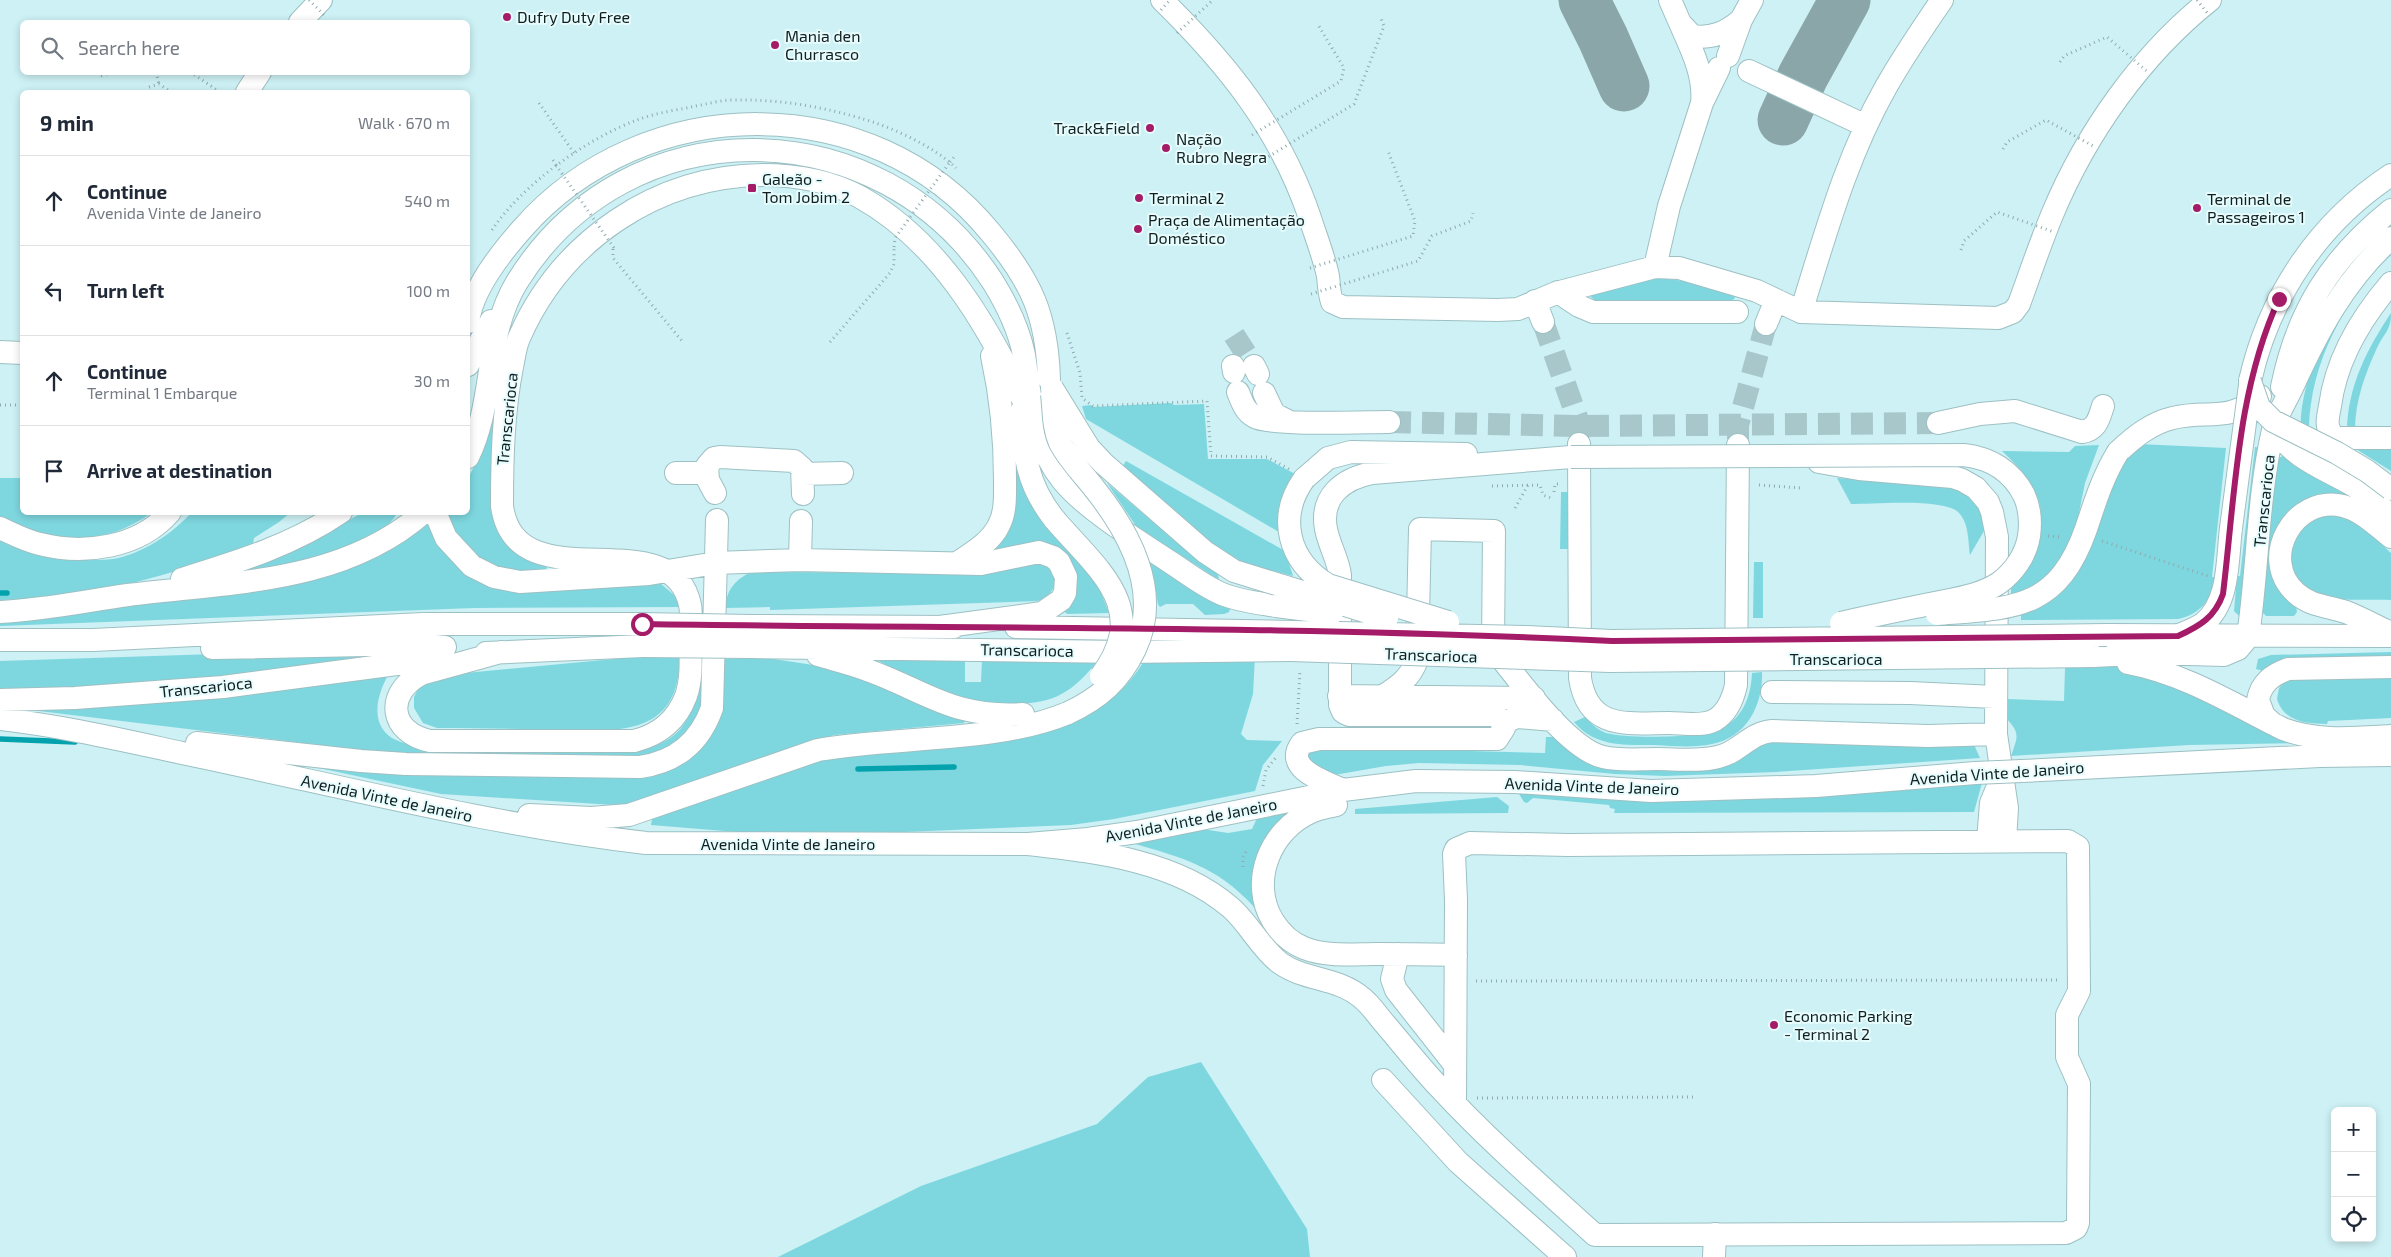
<!DOCTYPE html>
<meta charset="utf-8">
<style>
body{margin:0;font-family:"Exo 2",sans-serif;background:#f2f2f3;color:#1f2937}
.controls{position:absolute;right:15px;bottom:15px;display:grid;overflow:hidden;border-radius:8px;box-shadow:0 2px 8px #0003}
.controls button{width:45px;height:45px;display:grid;place-items:center;padding:0;border:0;border-bottom:1px solid #e0e1e3;background:#fff;color:#1f2937;font:25px sans-serif}
.stop{position:absolute;width:15px;height:15px;margin:-11px;border:4px solid #a41c67;border-radius:50%;background:#fff}
.stop.end{background:#a41c67;border-color:#fff;box-shadow:0 1px 5px #0008}
.list{margin:0;padding:0;list-style:none}
h2{display:flex;justify-content:space-between;align-items:center;height:65px;margin:0;padding:0 20px;font-size:21px}
h2 small{font-size:16px;font-weight:400;color:#747a83}
.list li{display:grid;grid-template-columns:32px 1fr auto;gap:15px;align-items:center;box-sizing:border-box;height:90px;padding:0 20px;border-top:1px solid #e0e1e3}
.list b{display:block;font-size:19px;white-space:nowrap}
.list p{margin:0;font-size:16px;white-space:nowrap;color:#747a83}
.list em{font-size:16px;font-style:normal;color:#747a83}
.icon{flex:none;width:28px;height:28px;fill:none;stroke:currentColor;stroke-width:2;stroke-linecap:round;stroke-linejoin:round}
.map{position:relative;flex:none;width:2391px;height:1257px;overflow:hidden}
.search{position:absolute;background:#fff;box-shadow:0 2px 8px #0003;left:20px;top:20px;width:450px;height:55px;display:flex;align-items:center;gap:12px;box-sizing:border-box;padding:0 18px;border-radius:8px;color:#747a83;font-size:19px}
.panel{position:absolute;background:#fff;box-shadow:0 2px 8px #0003;left:20px;top:90px;width:450px;height:425px;border-radius:8px}
.map>svg:first-child{display:block}
.green{fill:#7ed7df}
.lines{fill:none;stroke-linecap:round;stroke-linejoin:round}
.stream{stroke:#03a2ad;stroke-width:5.5}
.taxiway{stroke:#8aa6a9;stroke-width:51}
.minor-tunnel{stroke:#a8c7cb;stroke-width:22;stroke-dasharray:22 11;stroke-linecap:butt}
.minor-casing{stroke:#9dc0c3;stroke-width:24}
.path{stroke:#8fabaf;stroke-width:3;stroke-dasharray:1 4;stroke-linecap:butt}
.minor{stroke:#fff;stroke-width:22}
.minor-bridge-casing{stroke:#9dc0c3;stroke-width:24;stroke-linecap:butt}
.path-bridge{stroke:#8fabaf;stroke-width:3;stroke-dasharray:1 4;stroke-linecap:butt}
.minor-bridge{stroke:#fff;stroke-width:22}
.route{stroke:#a41c67;stroke-width:6}
.poi-dot{fill:#a41c67;stroke:#e6fcfd;stroke-width:2}
.labels{text-anchor:middle;stroke-width:4;stroke-linejoin:round;paint-order:stroke}
.poi-label{font-size:16px;fill:#121f21;stroke:#e6fcfd;text-anchor:start}
.street-label{font-size:16px;fill:#121f21;stroke:#e6fcfd}
</style>
<div class="map">
<svg width="2391" height="1257" viewBox="0 0 2391 1257">
<rect width="100%" height="100%" fill="#cdf1f5"/>
<path class="green" d="M2391 246V255C2344 299 2310 364 2309 429L2301 426C2299 404 2315 348 2328 330 2347 301 2370 274 2391 246Z
M1657 278 1685 281 1734 294 1735 298 1728 304H1600L1587 294Z
M2391 313C2391 331 2384 333 2377 348 2365 374 2355 401 2355 430H2347C2348 386 2367 349 2391 313Z
M495 400 492 509C498 537 520 557 547 567L546 572 470 574 660 583 674 595 680 607 474 608 0 626V619L401 542 439 513 468 512V478L477 461Z
M1171 403 1174 405 1204 404 1208 459H1267L1295 474 1284 535 1086 419 1082 406 1091 405 1093 407Z
M2138 444 2226 448 2212 577H2215C2212 599 2201 614 2178 619L2021 620V613L2029 610 2117 470Z
M2348 444 2391 445V471Z
M2099 445 2085 483 2076 528 2059 565 2034 587 2011 596V588C2016 575 2040 526 2041 516 2041 490 2020 468 2002 451L2069 452 2075 446Z
M2255 447 2262 448 2240 616 2238 615 2234 611 2237 576H2240Z
M1014 454 1022 469 1098 585 1109 613 1067 614 1065 612 1055 546C1025 535 1010 556 990 550Z
M2283 456 2367 503 2283 520 2297 612 2294 616H2266L2262 612 2269 521 2278 458Z
M1126 461 1285 551 1293 576 1244 564 1233 558 1213 544 1122 467Z
M0 478H22V512L151 513C103 548 53 543 0 519Z
M1837 478 1959 486 1984 510V531L1970 555C1968 541 1969 522 1958 512 1943 498 1872 504 1851 504Z
M1107 483 1200 562 1218 574 1219 580 1136 526Z
M1561 492H1571V549H1560Z
M191 513H290L279 522 254 538 253 544C172 576 88 599 0 600V541C19 551 38 554 59 557 77 559 95 561 113 559 142 554 172 534 191 513Z
M362 513H397C379 550 278 566 240 573L243 568 292 550Z
M2327 514C2357 518 2369 533 2391 553V600C2360 598 2315 607 2296 576 2291 569 2289 559 2291 551 2297 531 2309 521 2327 514Z
M1149 557 1230 609 1229 612 1224 614 1205 615 1193 604H1166L1160 607 1158 604Z
M1034 560C1039 563 1045 564 1049 567 1065 578 1051 597 1037 601L770 610V607L725 608C727 589 735 580 751 572L976 573Z
M1754 562H1763V618H1753Z
M392 651V657L227 680 0 693V661L246 653Z
M2391 652V658L2280 660 2263 671 2256 669 2258 659 2271 655Z
M646 656H680C679 681 675 705 652 719 623 736 572 730 540 729 505 729 471 728 437 728L423 723 414 708V697L418 689 422 685 455 674Z
M1255 656 1253 694 1241 734 1247 740 1282 741 1263 765 1255 791 1114 819 1071 825 880 833H749L651 825 652 819 805 763 1083 717C1110 703 1129 686 1144 661Z
M767 658 846 670 965 720 964 723 834 735 804 744 631 804 614 805 441 794 300 764 680 760 723 659Z
M875 659H965V682H981L982 660H1098C1070 697 1047 706 1003 703 992 703 979 704 968 701 935 693 905 675 875 659Z
M698 660H707L705 699 697 722 669 749 644 757 449 756 369 751 14 708 392 669C379 688 367 722 392 738 404 745 420 746 433 748L641 750C693 738 695 706 698 660Z
M2137 666 2304 743 2189 745 2011 756C2017 738 2021 734 2007 719V699L2064 701 2065 668 2067 667Z
M1762 672C1763 705 1747 737 1712 744 1694 748 1674 746 1655 745 1624 745 1595 747 1574 722L1585 717C1591 724 1598 730 1606 733 1626 739 1706 738 1723 728 1744 716 1751 695 1752 673Z
M2391 677V718L2328 721 2327 724C2307 724 2284 722 2277 699L2279 688 2286 680Z
M1546 737H1557L1609 767 1765 739 1972 740 1980 758 1776 772 1665 776 1615 774 1520 765 1419 763 1386 766 1334 775 1306 759 1308 752 1323 747 1545 753Z
M1982 783 1974 812 1614 813 1615 809 1610 808 1609 805 1533 798 1527 803 1524 802 1519 794Z
M1497 797 1509 806 1508 813 1355 814V809Z
M1298 809 1259 907 1255 908C1216 865 1182 858 1129 842L1202 829 1228 833 1252 829 1258 816Z
M1201 1062 1307 1229 1310 1257H778L921 1186 1097 1124 1148 1077Z"/>
<g class="lines">
<path class="stream" d="M0 593H7
M0 739 75 742
M858 769 954 767"/>
<path class="taxiway" d="M1584 0 1603 38 1624 86
M1783 120 1803 76 1845 0"/>
<path class="minor-tunnel" d="M1543 322 1580 426 1579 440
M1234 335 1254 366
M1389 422 1580 426 1938 423
M1738 439V425L1766 324"/>
<g class="minor-casing">
<path id="minor" d="M1162 0C1227 64 1280 129 1310 218 1316 237 1324 257 1328 276 1329 285 1329 293 1332 302L1343 307 1498 310 1518 309 1556 293 1655 267 1679 268 1757 291 1801 312 1998 318 2013 312 2019 304C2030 274 2040 244 2052 215 2086 133 2141 55 2210 0
M1670 0 1680 23
M1741 20 1752 0
M300 22 321 0
M1719 68 1702 103C1705 75 1691 48 1680 23L1692 36C1713 39 1726 32 1741 20L1728 56
M1749 71 1866 126
M247 92 260 72
M1655 267 1669 206 1702 103
M2391 283C2361 318 2336 360 2330 406 2328 417 2325 426 2332 435L2339 438H2391
M1558 292 1579 306 1593 312H1737
M1535 301 1543 322
M1801 312C1825 236 1846 157 1886 87 1903 57 1922 29 1942 0
M468 322C472 289 500 254 522 229 644 90 872 87 991 233 1031 281 1047 315 1049 379
M1766 324 1776 300
M0 352 22 353
M468 365 491 321
M1233 366 1234 372
M1254 366 1258 374
M2250 381C2269 297 2318 223 2391 175
M2282 387C2297 312 2331 258 2391 210
M1238 392C1242 402 1245 412 1255 417 1271 426 1365 422 1389 422
M1264 393 1274 414 1288 421
M1022 410C1024 455 1026 484 1055 520
M2275 419 2274 427C2293 461 2330 470 2361 490 2372 497 2381 508 2391 516
M1938 423 1980 414 2015 411 2082 432C2097 430 2099 418 2103 406
M1579 444 1580 678C1588 731 1628 723 1669 723 1683 723 1702 727 1715 720 1728 712 1733 699 1736 685L1738 445
M2118 452C2134 437 2151 423 2173 418 2208 409 2227 424 2260 396
M468 457C495 402 484 336 517 282 627 104 881 108 993 282 1006 303 1019 330 1024 355 1031 400 1033 444 1063 481 1088 511 1137 540 1170 562 1187 573 1203 586 1222 594 1239 601 1258 603 1276 606
M1819 462 1859 469 1953 477 1962 480 1976 488 1988 502 1992 512 1997 537 1996 734 2007 808 2005 841
M676 473H706
M803 474 842 473
M1304 479 1328 458 1351 452 1466 454
M715 493 708 480 707 466 714 458 720 457 794 461 802 468 803 494
M435 512 446 538 472 566 494 577 520 582 649 574 716 563 800 560 981 564 1039 552 1053 557 1059 562 1066 577 1065 593 1061 600 1042 613 940 627
M0 528C13 534 26 541 40 544 84 555 139 548 170 512
M2391 537C2377 526 2361 510 2343 506 2294 494 2258 559 2296 593 2310 606 2328 606 2346 612 2361 618 2376 626 2391 633
M800 560 801 521
M957 563C972 553 991 542 999 525 1006 512 1005 495 1005 480 1005 438 1001 397 992 356
M182 579C237 562 293 545 341 512
M0 612C43 610 85 601 128 595 229 582 343 584 424 512
M752 626 954 627
M1016 627 1293 632
M2107 635 2390 636
M2179 635C2187 632 2197 628 2204 623 2230 601 2227 560 2231 528
M0 640H93L423 624H641
M751 647 1122 652 1291 650
M212 648 414 644 445 647
M501 652 421 674C384 694 390 733 430 741H634C659 735 677 720 686 696 693 676 690 652 690 631 690 623 692 613 690 605 672 516 516 606 502 506 502 460 503 413 512 367 514 358 515 347 519 338 561 241 656 176 762 175 797 175 829 180 860 197 937 240 985 320 1022 398
M486 653 643 646
M818 655C835 660 853 664 870 671 929 693 953 718 1023 714
M2093 656 2153 653 2224 655 2238 649 2248 637 2249 629C2258 563 2258 495 2273 430 2276 416 2286 401 2292 388 2318 331 2344 281 2391 238
M2128 663C2183 673 2233 704 2283 729 2318 742 2354 738 2391 736
M1772 692 1910 693 1995 697
M1339 696 1534 698
M1383 696C1399 686 1410 678 1417 660L1420 529 1494 531 1493 648C1517 677 1567 749 1603 757 1620 761 1639 759 1656 759 1676 759 1698 762 1718 757 1740 752 1749 733 1772 731L1928 736 1996 734
M0 700 75 698 223 687 442 658
M0 719C62 726 122 740 182 753 337 785 489 825 646 843L1028 844 1088 839 1137 832 1343 790 1416 781 1515 782 1651 791 1816 786 1975 773
M1503 723 1517 717 1553 720
M2273 724 2264 716 2258 700C2261 683 2272 675 2288 669L2391 667
M197 743 361 761 406 764 640 767C676 762 700 742 712 708L717 520
M2022 771 2320 756 2391 755
M1343 790C1326 782 1282 769 1302 743L1319 739H1497L1504 728 1500 719 1495 715H1349L1343 712 1340 705V575C1338 559 1329 545 1326 529 1320 497 1342 479 1372 473L1571 457
M1336 805C1328 807 1319 808 1311 812 1270 830 1249 882 1273 921 1280 932 1291 943 1304 948 1327 957 1352 954 1376 954 1403 954 1429 954 1456 955
M529 815 591 818 629 815 818 750C897 736 996 743 1068 713
M1988 841 1991 803 2001 779
M1028 844C1097 852 1175 860 1230 907 1249 923 1260 948 1280 963 1305 981 1338 977 1362 998 1371 1005 1377 1015 1385 1024 1403 1045 1420 1067 1439 1087 1487 1139 1542 1187 1595 1235H1602L2066 1233 2076 1228 2078 1223 2079 1084 2067 1057V1015L2079 991 2078 847 2068 841 1568 845 1470 843 1456 849 1454 854 1456 900 1455 1104
M1398 954 1392 979 1396 990 1455 1065
M1383 1080 1458 1162 1565 1257
M1714 1257 1715 1234"/>
</g>
<path class="path" d="M156 72 159 84
M190 72 220 92
M101 76 112 72
M149 92V87L159 84 171 92
M539 103 574 153
M553 160 556 165
M950 162 954 157
M767 198 788 199
M492 230C522 185 586 139 637 120 655 113 677 110 696 106 707 104 718 101 729 100 776 99 815 105 860 118 889 126 934 146 956 168
M613 249V258L682 341
M1067 333 1080 373 1082 398 1093 406 1207 401 1211 456 1267 457 1289 469
M830 342 890 273 894 264V247
M0 405H22
M1759 485 1801 488
M1492 486 1540 485 1543 495 1551 498
M1554 492 1555 484H1560
M1515 508 1528 485
M2048 536 2061 537
M2102 541 2208 576
M1297 724 1300 670
M1263 786 1266 770 1277 756
M1243 867V857L1247 850
M1476 981 2059 980
M1477 1098 1694 1097"/>
<use href="#minor" class="minor"/>
<g class="minor-bridge-casing">
<path id="minor-bridge" d="M2250 381 2259 407 2273 421 2337 453 2367 471 2391 489
M1052 388 1089 448 1103 463 1205 552 1234 571 1387 618
M1052 394C1054 411 1053 428 1060 443 1069 460 1083 474 1094 488 1130 533 1162 592 1135 649 1120 680 1100 698 1068 713
M1571 457 1964 455C1990 458 2012 471 2024 495 2030 508 2031 522 2029 536 2026 555 2014 572 1999 583 1980 596 1952 599 1930 604 1901 610 1871 616 1841 623
M1304 479C1277 517 1288 561 1328 585L1448 622
M1055 520C1098 570 1152 608 1101 676
M2231 528 2250 385
M1276 606 1332 613
M1937 614C2013 608 2057 611 2086 529 2095 502 2103 476 2118 452
M641 624 752 626
M1293 632 1526 637 1612 641 2107 635
M643 646 751 647
M1291 650 1610 661 2093 656
M1975 773 2022 771"/>
</g>
<path class="path-bridge" d="M309 0 325 16
M2197 0 2208 14
M1161 10 1170 0
M1177 33 1213 0
M2060 62 2064 56 2107 37 2149 73
M1252 135 1341 81 1344 68 1317 23
M2003 149 2007 142 2046 120 2095 147
M1260 162 1354 104 1384 26 1380 16
M556 165 614 248
M894 247 895 238 950 162
M1961 250 1964 241 1997 212 2054 232
M1310 268 1413 236 1415 221 1388 151
M1311 294 1418 261 1432 236 1471 221 1473 213"/>
<use href="#minor-bridge" class="minor-bridge"/>
</g>
<g class="lines">
<path class="route" d="M642 624C965 629 1289 625 1612 641L2178 636C2200 626 2215 617 2223 594 2235 495 2237 390 2279 299"/>
</g>
<g class="poi-dot">
<circle cx="507" cy="17" r="5"/>
<circle cx="775" cy="45" r="5"/>
<circle cx="1150" cy="128" r="5"/>
<circle cx="1166" cy="148" r="5"/>
<rect x="747" y="183" width="10" height="10" rx="2.5"/>
<circle cx="1139" cy="198" r="5"/>
<circle cx="2197" cy="208" r="5"/>
<circle cx="1138" cy="229" r="5"/>
<circle cx="1774" cy="1025" r="5"/>
</g>
<g class="labels">
<g class="poi-label">
<text x="517" y="23">Dufry Duty Free</text>
<text x="785" y="42">Mania den<tspan x="785" dy="18">Churrasco</tspan></text>
<text x="1140" y="134" text-anchor="end">Track&amp;Field</text>
<text x="1176" y="145">Nação<tspan x="1176" dy="18">Rubro Negra</tspan></text>
<text x="762" y="185">Galeão -<tspan x="762" dy="18">Tom Jobim 2</tspan></text>
<text x="1149" y="204">Terminal 2</text>
<text x="2207" y="205">Terminal de<tspan x="2207" dy="18">Passageiros 1</tspan></text>
<text x="1148" y="226">Praça de Alimentação<tspan x="1148" dy="18">Doméstico</tspan></text>
<text x="1784" y="1022">Economic Parking<tspan x="1784" dy="18">- Terminal 2</tspan></text>
</g>
<g class="street-label">
<text transform="translate(507 419) rotate(-84)" y="6">Transcarioca</text>
<text transform="translate(2264 501) rotate(-84)" y="6">Transcarioca</text>
<text transform="translate(1027 650) rotate(1)" y="6">Transcarioca</text>
<text transform="translate(1431 655) rotate(2)" y="6">Transcarioca</text>
<text x="1836" y="665">Transcarioca</text>
<text transform="translate(206 687) rotate(-6)" y="6">Transcarioca</text>
<text transform="translate(1997 773) rotate(-4)" y="6">Avenida Vinte de Janeiro</text>
<text transform="translate(1592 786) rotate(2)" y="6">Avenida Vinte de Janeiro</text>
<text transform="translate(387 798) rotate(12)" y="6">Avenida Vinte de Janeiro</text>
<text transform="translate(1191 820) rotate(-11)" y="6">Avenida Vinte de Janeiro</text>
<text x="788" y="850">Avenida Vinte de Janeiro</text>
</g>
</g>
</svg>
<div class="controls">
<button>+</button>
<button>−</button>
<button><svg class="icon" aria-label="locate" viewBox="0 0 24 24"><circle cx="12" cy="12" r="6"/><path d="M12 2v4M12 18v4M2 12h4M18 12h4"/></svg></button>
</div>
<div class="stop" style="left:642px;top:624px"></div>
<div class="stop end" style="left:2279px;top:299px"></div>
<div class="search"><svg class="icon" aria-label="search" viewBox="0 0 24 24"><circle cx="10" cy="10" r="6"/><path d="M15 15l6 6"/></svg>Search here</div>
<section class="panel">
<h2>9 min<small>Walk · 670 m</small></h2>
<ul class="list">
<li><svg class="icon" aria-label="ahead" viewBox="0 0 24 24"><path d="M12 20V5M6 11l6-6 6 6"/></svg><div><b>Continue</b><p>Avenida Vinte de Janeiro</p></div><em>540 m</em></li>
<li><svg class="icon" aria-label="left" viewBox="0 0 24 24"><path d="M17 20v-9H6M10 6l-5 5 5 5"/></svg><div><b>Turn left</b></div><em>100 m</em></li>
<li><svg class="icon" aria-label="ahead" viewBox="0 0 24 24"><path d="M12 20V5M6 11l6-6 6 6"/></svg><div><b>Continue</b><p>Terminal 1 Embarque</p></div><em>30 m</em></li>
<li><svg class="icon" aria-label="arrive" viewBox="0 0 24 24"><path d="M6 21V4h12l-3 4 3 4H6"/></svg><div><b>Arrive at destination</b></div></li>
</ul>
</section>
</div>
